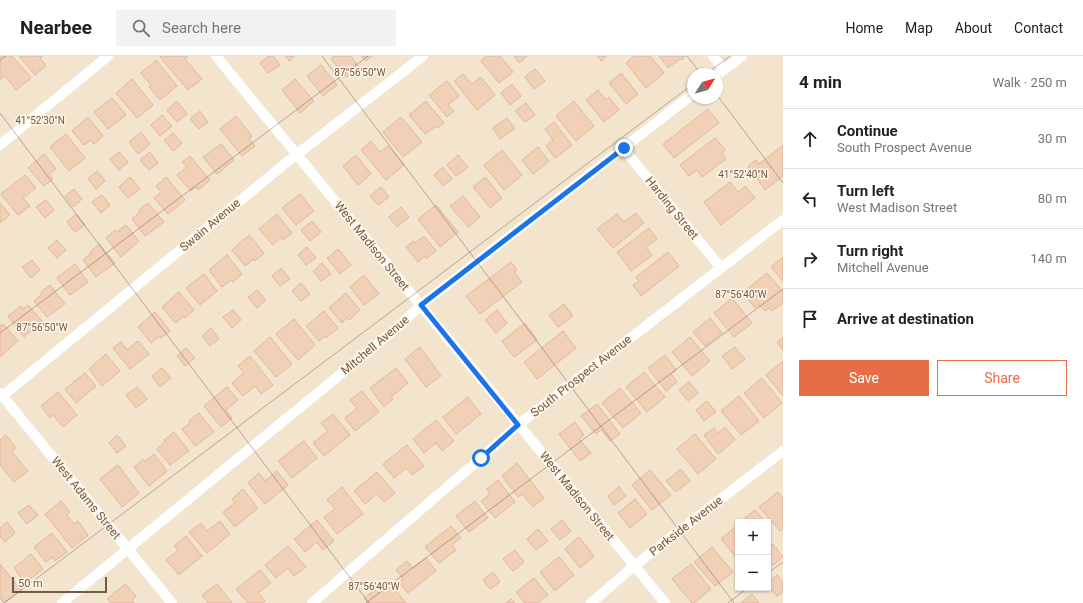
<!DOCTYPE html>
<meta charset="utf-8">
<style>
body{margin:0;font-family:Roboto,sans-serif;background:#f2f2f2;color:#222}
.controls{position:absolute;right:12px;bottom:12px;display:grid;overflow:hidden;border-radius:0px;box-shadow:0 1px 3px #0004}
.controls button{width:36px;height:36px;display:grid;place-items:center;padding:0;border:0;border-bottom:1px solid #e0e0e0;background:#fff;color:#222;font:20px sans-serif}
.compass{position:absolute;left:687px;top:12px;width:36px;height:36px;border-radius:50%;background:#fff;box-shadow:0 1px 3px #0004;rotate:53deg}
.scale{position:absolute;left:12px;bottom:10px;width:95px;box-sizing:border-box;padding-left:4px;border:2px solid #725848;border-top:0;font-size:11px;line-height:14px;white-space:nowrap;color:#725848;-webkit-text-stroke:3px #fff6e6;paint-order:stroke}
.stop{position:absolute;width:12px;height:12px;margin:-9px;border:3px solid #1a73e8;border-radius:50%;background:#fff}
.stop.end{background:#1a73e8;border-color:#fff;box-shadow:0 1px 4px #0008}
.list{margin:0;padding:0;list-style:none}
h2{display:flex;justify-content:space-between;align-items:center;height:52px;margin:0;padding:0 16px;font-size:17px}
h2 small{font-size:13px;font-weight:400;color:#767676}
.list li{display:grid;grid-template-columns:26px 1fr auto;gap:12px;align-items:center;box-sizing:border-box;height:60px;padding:0 16px;border-top:1px solid #e0e0e0}
.list b{display:block;font-size:15px;white-space:nowrap}
.list p{margin:0;font-size:13px;white-space:nowrap;color:#767676}
.list em{font-size:13px;font-style:normal;color:#767676}
.actions{display:flex;gap:8px;padding:12px 16px}
.actions a{flex:1;padding:9px 0;border:1px solid #e56e45;border-radius:0px;text-align:center;font-size:14px;color:#e56e45}
.actions .main{background:#e56e45;color:#fff}
.icon{flex:none;width:22px;height:22px;fill:none;stroke:currentColor;stroke-width:2;stroke-linecap:round;stroke-linejoin:round}
.map{position:relative;flex:none;width:783px;height:547px;overflow:hidden}
header{display:flex;align-items:center;gap:24px;box-sizing:border-box;height:56px;padding:0 20px;background:#fff;border-bottom:1px solid #e0e0e0}
header strong{font-size:19px}
nav{display:flex;gap:22px;margin-inline-start:auto;font-size:14px}
.search{width:280px;height:36px;background:#f2f2f2;display:flex;align-items:center;gap:10px;box-sizing:border-box;padding:0 14px;border-radius:0px;color:#767676;font-size:15px}
main{display:flex}
aside{flex:1;background:#fff}
.map>svg:first-child{display:block}
.residential{fill:#f3e4ce;fill-rule:evenodd}
.building{fill:#f1d0b8;stroke:#e3b798}
.lines{fill:none;stroke-linecap:round;stroke-linejoin:round}
.minor{stroke:#fff;stroke-width:10}
.route{stroke:#1a73e8;stroke-width:5}
.ticks{fill:none;stroke:#725848;stroke-width:1;stroke-opacity:0.45}
.labels{text-anchor:middle;stroke-width:3;stroke-linejoin:round;paint-order:stroke}
.street-label{font-size:12px;fill:#725848;stroke:#fff6e6}
.ticks-label{font-size:10px;text-anchor:middle;fill:#725848;stroke:#fff6e6;stroke-width:3;stroke-linejoin:round;paint-order:stroke}
</style>
<header>
<strong>Nearbee</strong>
<div class="search"><svg class="icon" aria-label="search" viewBox="0 0 24 24"><circle cx="10" cy="10" r="6"/><path d="M15 15l6 6"/></svg>Search here</div>
<nav><a>Home</a><a>Map</a><a>About</a><a>Contact</a></nav>
</header>
<main>
<div class="map">
<svg width="783" height="547" viewBox="0 0 783 547">
<rect width="100%" height="100%" fill="#fcf2e0"/>
<path class="residential" d="M0 0H783V547H0ZM693 18H717V42H693ZM738 466H768V532H738Z"/>
<path class="building" d="M0 0H12L31 22 16 34 5 20 0 24Z
M19 0H43L40 2 46 10 35 19Z
M161 0H188L185 3 202 23 188 34 160 1Z
M269 0H273L280 9 268 17 260 7Z
M285 0H295L289 5Z
M334 0H351L359 11 346 21 331 3Z
M361 0H372L366 5Z
M486 0H500L513 16 499 27 481 5Z
M514 0H527L519 7Z
M597 0H607L601 5Z
M634 0H650L664 17 646 32 626 7Z
M659 0H686L681 4 680 3 668 12Z
M156 4 177 30 160 44 149 31 151 29 141 17Z
M321 9 337 29 323 40 307 20Z
M535 13 545 25 534 33 525 21Z
M621 17 638 38 626 48 609 27Z
M463 18 472 28 481 21 495 39 477 54 454 25Z
M132 23 153 49 137 62 116 37Z
M295 23 314 45 300 57 282 34Z
M447 25 459 40 448 49 454 55 447 61 429 39Z
M512 28 521 40 510 49 501 37Z
M598 34 606 44 609 41 619 54 604 66 586 44Z
M112 42 126 59 108 73 94 56Z
M177 45 187 58 177 66 167 54Z
M426 45 444 67 437 72 436 70 425 78 409 59Z
M574 45 594 70 576 85 556 60Z
M526 47 535 59 525 66 515 55Z
M708 53 719 67 674 102 663 88Z
M200 55 208 66 199 73 190 63Z
M162 59 172 70 160 80 151 69Z
M236 60 252 80 249 83 255 90 242 100 220 73Z
M88 61 103 80 94 88 91 84 84 89 72 75Z
M401 61 422 86 403 101 383 76Z
M507 62 515 72 500 83 493 72Z
M554 66 572 89 555 102 546 90 553 84 545 73Z
M141 76 150 88 138 98 129 86Z
M173 77 182 87 173 95 164 84Z
M66 78 85 102 69 115 50 91Z
M715 82 725 94 722 97 726 103 702 121 697 114 689 120 680 109Z
M371 85 380 96 388 90 404 109 386 124 361 94Z
M221 88 234 104 217 118 203 101Z
M783 89V120L765 134 748 110 756 104 759 108Z
M538 91 549 105 533 118 522 104Z
M502 94 522 119 504 134 484 109Z
M119 96 128 106 119 114 110 103Z
M150 96 158 107 149 114 140 104Z
M44 98 56 113 49 118 53 123 44 130 28 112Z
M356 99 371 118 358 129 343 110Z
M458 99 468 111 456 120 447 109Z
M190 100 210 124 198 134 196 131 191 135 177 119 187 111 182 106Z
M443 111 452 123 443 130 434 119Z
M97 115 105 125 96 133 88 123Z
M25 119 36 132 23 142 30 150 18 159 1 138Z
M130 121 140 133 128 142 119 131Z
M166 121 185 144 168 158 154 142 161 136 156 130Z
M485 121 502 142 490 152 473 131Z
M730 126 738 136 745 130 755 142 721 169 704 146Z
M381 131 389 141 378 149 370 140Z
M74 133 82 143 73 151 65 140Z
M300 138 314 155 296 169 282 152Z
M102 139 110 149 101 157 92 146Z
M463 140 480 161 468 171 450 150Z
M46 144 54 154 45 162 36 151Z
M0 147 10 159 0 167Z
M148 147 164 166 145 180 132 163 140 156 139 154Z
M436 149 458 176 440 191 418 163Z
M401 151 409 161 397 171 389 161Z
M636 157 644 167 613 192 597 173 617 158 624 166Z
M76 158 85 169 75 176 67 166Z
M277 158 292 177 283 184 281 182 273 189 259 173Z
M312 165 321 176 310 185 301 174Z
M126 169 139 185 121 201 106 182 115 174 117 176Z
M649 172 657 183 646 191 652 199 631 215 617 196Z
M249 179 264 197 255 205 254 203 245 210 232 194Z
M424 180 436 195 426 203 425 200 418 206 406 191 414 185 415 187Z
M57 184 66 194 57 202 48 192Z
M99 188 115 207 96 221 83 204 91 197 90 196Z
M307 191 316 202 306 209 298 199Z
M338 193 351 209 340 218 327 202Z
M668 196 679 210 641 240 633 229 639 225 636 221Z
M227 199 242 218 233 226 231 224 222 231 209 214Z
M783 201V225L771 211Z
M32 204 40 214 31 222 22 211Z
M511 206 517 214 514 216 522 226 480 258 466 240Z
M322 207 331 218 321 225 313 215Z
M75 208 88 226 70 239 57 222Z
M281 212 290 223 280 230 272 220Z
M767 217 783 236V247L772 255 769 252 765 255 759 249 755 252 743 236Z
M204 218 217 235 200 249 186 232Z
M364 219 379 238 364 249 350 231Z
M301 227 310 238 301 245 292 235Z
M50 229 65 248 47 261 34 245 42 238 41 236Z
M257 234 266 244 257 252 248 241Z
M179 236 194 254 185 262 184 260 175 267 162 251Z
M346 237 360 254 349 264 347 262 342 267 329 252Z
M732 242 752 267 734 281 714 257Z
M564 248 573 260 558 271 549 259Z
M28 249 42 265 24 281 8 260 21 250 23 253Z
M233 254 241 264 232 272 223 261Z
M497 254 507 267 496 277 485 264Z
M324 255 338 272 326 282 325 280 319 285 306 270Z
M155 256 170 275 161 282 160 280 151 287 138 271Z
M710 262 722 277 705 290 693 276Z
M294 263 315 289 298 304 276 278Z
M525 267 537 284 514 301 502 285Z
M3 268 18 285 0 301V270Z
M211 272 219 283 210 290 202 280Z
M563 275 576 292 537 323 524 306Z
M270 281 292 308 276 321 254 295Z
M690 281 710 305 692 320 672 296Z
M783 281V294L777 286Z
M138 285 149 298 130 313 113 292 121 286 127 294Z
M420 291 441 320 426 331 405 303Z
M735 291 745 303 732 313 722 300Z
M186 292 195 302 185 310 177 300Z
M106 298 120 315 102 330 89 313Z
M665 299 676 314 671 318 677 326 666 335 648 312Z
M250 300 273 329 261 338 255 330 243 340 232 327 244 317 238 310Z
M783 305V340L766 319Z
M162 312 171 322 160 331 152 320Z
M396 312 408 327 391 341 393 343 384 351 370 332Z
M644 316 665 341 647 356 626 331Z
M85 317 96 330 76 347 65 333Z
M762 322 782 347 764 362 744 337Z
M689 326 698 337 688 345 679 334Z
M137 331 147 343 136 352 126 339Z
M227 331 238 344 226 354 232 362 221 371 204 350Z
M620 332 641 357 623 372 602 347Z
M362 335 379 356 355 375 345 362 357 352 350 344Z
M58 336 77 359 63 371 53 359 50 362 41 350Z
M739 340 759 365 741 379 721 355Z
M468 341 481 358 456 378 443 361Z
M707 345 716 356 704 365 696 354Z
M597 348 620 378 610 385 601 374 596 378 581 360Z
M199 357 214 376 195 390 182 373 191 366 189 365Z
M333 358 350 379 324 400 313 387 328 375 321 367Z
M436 364 454 385 442 395 436 387 424 397 413 383Z
M575 366 584 379 579 383 591 397 580 405 559 378Z
M725 371 735 384 718 398 704 379 714 372 718 377Z
M174 376 189 395 170 409 157 393 166 385 164 384Z
M695 378 716 403 698 418 677 393Z
M6 379 16 392 12 396 28 415 14 426 0 409V384Z
M117 379 126 390 117 397 109 387Z
M304 385 317 402 292 422 278 405Z
M407 389 424 410 412 419 406 412 394 422 383 408Z
M154 398 167 415 149 430 134 411 143 403 145 405Z
M517 407 544 442 533 451 522 438 518 441 502 420Z
M118 409 139 437 122 451 100 423Z
M681 413 690 425 676 436 666 425Z
M650 414 671 439 652 454 632 429Z
M277 415 288 429 265 448 248 427 259 417 265 425Z
M377 416 395 437 384 446 377 438 365 448 354 435Z
M498 424 515 446 495 462 481 445 490 438 487 433Z
M342 431 363 458 337 478 324 461 335 453 327 444Z
M619 431 626 440 614 449 608 440Z
M243 433 258 452 235 471 223 456 235 447 232 443Z
M778 436 783 442V473L780 475 759 451Z
M635 443 647 458 630 472 618 457Z
M61 445 70 456 67 459 74 468 78 465 88 479 72 492 45 458Z
M475 445 488 462 469 476 456 460Z
M29 449 38 459 27 468 18 457Z
M755 454 765 466H742L741 465Z
M317 464 334 485 323 494 317 486 305 496 294 483Z
M562 464 571 475 560 484 551 473Z
M220 465 230 478 207 497 189 476 201 467 207 475Z
M7 466 15 477 5 486 0 480V472Z
M451 470 461 482 452 489 456 494 439 507 425 491Z
M735 471 738 475V504L721 483Z
M538 473 548 485 536 494 527 483Z
M52 477 67 496 55 505 52 501 46 506 34 491Z
M186 480 202 500 179 519 166 504 178 494 174 490Z
M579 481 594 500 580 512 565 493Z
M773 488 783 501 773 509 768 503V492Z
M288 490 306 511 294 520 288 512 276 522 265 509Z
M712 491 733 516 715 530 694 506Z
M515 494 524 506 513 515 503 503Z
M31 498 43 513 25 527 14 512Z
M559 501 574 519 555 535 540 516Z
M426 502 436 515 408 537 399 526 403 523 396 514 407 505 413 512Z
M0 508 21 534 6 546 0 538Z
M691 508 711 533 694 547H692L672 523Z
M260 514 271 527 258 537 265 545 262 547H248L236 533Z
M493 516 500 526 490 533 483 524Z
M777 519 783 526V536L777 540 768 530V527Z
M534 522 548 539 538 547H525L516 536Z
M390 527 406 547H368L364 542 375 534 378 537Z
M125 528 136 540 132 544 134 547H111L107 543Z
M217 528 232 547H208L202 539Z
M752 538 759 547H741Z
M511 543 515 547H506Z"/>
<g class="lines">
<path class="minor" d="M216 0 665 547
M713 0 724 14
M717 19 742 0
M0 89 108 0
M623 92 721 212
M0 337 172 547
M0 342 286 107 423 0
M62 547 398 271 421 249 693 38
M312 547 481 402 518 369 783 164
M591 547 634 510 783 395"/>
</g>
<g class="lines">
<path class="route" d="M481 402 518 369 421 249 624 92"/>
</g>
<path class="ticks" d="M322 0 734 547M687 0 701 18M0 4 6 0M706 18 730 0M717 39 783 127M0 57 369 547M0 277 368 0M768 517 783 506M0 541 4 547M4 547 693 28M366 547 783 233M728 547 748 532"/>
<g class="labels">
<g class="street-label">
<text transform="translate(672 152) rotate(51)" y="4">Harding Street</text>
<text transform="translate(210 169) rotate(-40)" y="4">Swain Avenue</text>
<text transform="translate(372 190) rotate(51)" y="4">West Madison Street</text>
<text transform="translate(375 289) rotate(-40)" y="4">Mitchell Avenue</text>
<text transform="translate(581 320) rotate(-38)" y="4">South Prospect Avenue</text>
<text transform="translate(577 440) rotate(51)" y="4">West Madison Street</text>
<text transform="translate(86 442) rotate(51)" y="4">West Adams Street</text>
<text transform="translate(686 470) rotate(-38)" y="4">Parkside Avenue</text>
</g>
</g>
<g class="ticks-label">
<text x="360" y="20">87°56'50"W</text>
<text x="40" y="68">41°52'30"N</text>
<text x="743" y="122">41°52'40"N</text>
<text x="741" y="242">87°56'40"W</text>
<text x="42" y="275">87°56'50"W</text>
<text x="374" y="534">87°56'40"W</text>
</g>
</svg>
<div class="controls">
<button>+</button>
<button>−</button>
</div>
<svg class="compass" viewBox="-18 -18 36 36"><path d="M0-13l5 13h-10z" fill="#e53935"/><path d="M0 13l5-13h-10z" fill="#767676"/></svg>
<div class="scale">50 m</div>
<div class="stop" style="left:481px;top:402px"></div>
<div class="stop end" style="left:624px;top:92px"></div>
</div>
<aside>
<h2>4 min<small>Walk · 250 m</small></h2>
<ul class="list">
<li><svg class="icon" aria-label="ahead" viewBox="0 0 24 24"><path d="M12 20V5M6 11l6-6 6 6"/></svg><div><b>Continue</b><p>South Prospect Avenue</p></div><em>30 m</em></li>
<li><svg class="icon" aria-label="left" viewBox="0 0 24 24"><path d="M17 20v-9H6M10 6l-5 5 5 5"/></svg><div><b>Turn left</b><p>West Madison Street</p></div><em>80 m</em></li>
<li><svg class="icon" aria-label="right" viewBox="0 0 24 24"><path d="M7 20v-9h11M14 6l5 5-5 5"/></svg><div><b>Turn right</b><p>Mitchell Avenue</p></div><em>140 m</em></li>
<li><svg class="icon" aria-label="arrive" viewBox="0 0 24 24"><path d="M6 21V4h12l-3 4 3 4H6"/></svg><div><b>Arrive at destination</b></div></li>
</ul>
<div class="actions"><a class="main">Save</a><a>Share</a></div>
</aside>
</main>
